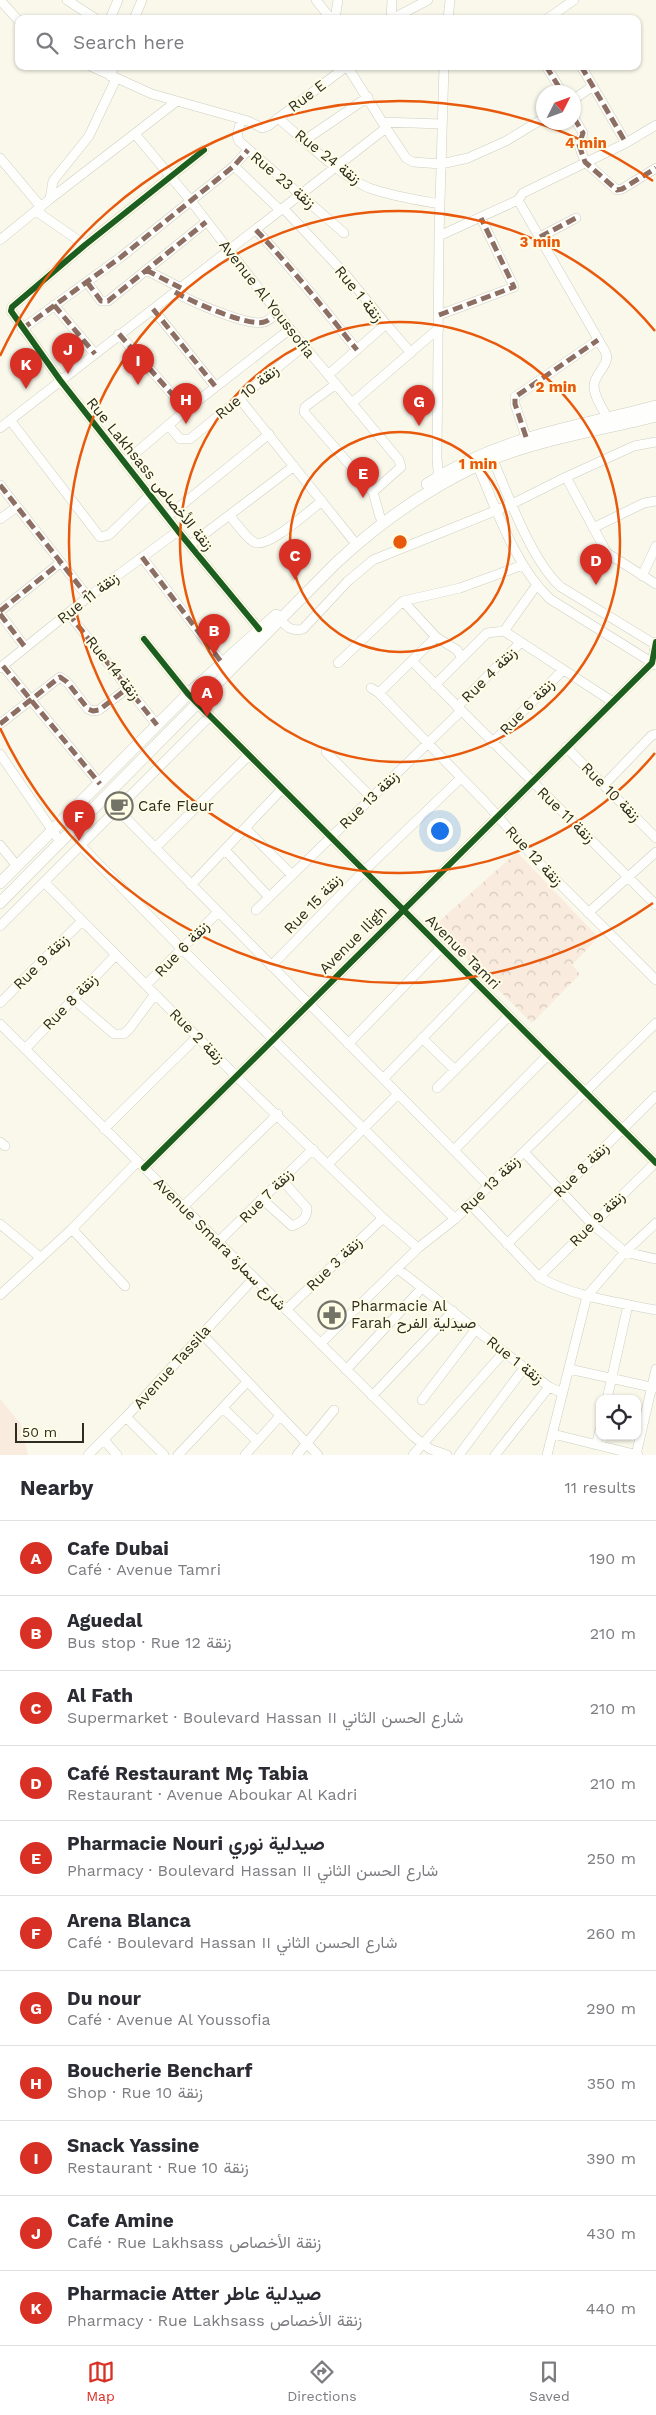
<!DOCTYPE html>
<meta charset="utf-8">
<style>
body{margin:0;font-family:"Work Sans",Vazirmatn,sans-serif;background:#f7f7f7;color:#2b2b33}
.controls{position:absolute;right:15px;bottom:15px;display:grid;overflow:hidden;border-radius:10px;box-shadow:0 1px 4px #0004}
.controls button{width:45px;height:45px;display:grid;place-items:center;padding:0;border:0;border-bottom:1px solid #e1e1e2;background:#fff;color:#2b2b33;font:25px sans-serif}
.compass{position:absolute;left:536px;top:85px;width:45px;height:45px;border-radius:50%;background:#fff;box-shadow:0 1px 4px #0004;rotate:48deg}
.scale{position:absolute;left:15px;bottom:12px;width:69px;box-sizing:border-box;padding-left:5px;border:2px solid #2d2c21;border-top:0;font-size:14px;line-height:18px;white-space:nowrap;color:#2d2c21;-webkit-text-stroke:4px #fffde5;paint-order:stroke}
.you{position:absolute;left:439px;top:830px;width:18px;height:18px;margin:-12px;border:4px solid #fff;border-radius:50%;background:#1a73e8;box-shadow:0 0 0 8px #1a73e833}
.badge{display:grid;place-items:center;width:32px;height:32px;border-radius:50%;background:#d93025;color:#fff;font-size:16px;font-weight:700}
.pin{position:absolute;translate:-50% -41px;filter:drop-shadow(0 1px 2px #0008)}
.pin::after{content:'';position:absolute;top:26px;width:18px;height:15px;background:inherit;clip-path:polygon(0 0,100% 0,50% 100%)}
.list{margin:0;padding:0;list-style:none}
h2{display:flex;justify-content:space-between;align-items:center;height:65px;margin:0;padding:0 20px;font-size:21px}
h2 small{font-size:16px;font-weight:400;color:#7c7c81}
.list li{display:grid;grid-template-columns:32px 1fr auto;gap:15px;align-items:center;box-sizing:border-box;height:75px;padding:0 20px;border-top:1px solid #e1e1e2}
.list b{display:block;font-size:19px;white-space:nowrap}
.list p{margin:0;font-size:16px;white-space:nowrap;color:#7c7c81}
.list em{font-size:16px;font-style:normal;color:#7c7c81}
.icon{flex:none;width:28px;height:28px;fill:none;stroke:currentColor;stroke-width:2;stroke-linecap:round;stroke-linejoin:round}
.map{position:relative;flex:none;width:656px;height:1455px;overflow:hidden}
.search{position:absolute;background:#fff;box-shadow:0 1px 4px #0004;left:15px;right:15px;top:15px;height:55px;display:flex;align-items:center;gap:12px;box-sizing:border-box;padding:0 18px;border-radius:10px;color:#7c7c81;font-size:19px}
.sheet{height:890px;background:#fff}
nav{display:flex;justify-content:space-around;align-items:center;box-sizing:border-box;height:70px;border-top:1px solid #e1e1e2;background:#fff;font-size:14px;color:#7c7c81}
nav a{display:grid;justify-items:center;gap:2px}
nav .on{color:#d93025}
.map>svg:first-child{display:block}
.grass{fill:#f9ebde}
.park{fill:url(#park-crowns)}
.lines{fill:none;stroke-linecap:round;stroke-linejoin:round}
.minor-casing{stroke:#cecec2;stroke-width:10}
.major-casing{stroke:#cecec2;stroke-width:12}
.minor{stroke:#fefefc;stroke-width:9}
.major{stroke:#fefefc;stroke-width:11}
.quiet{stroke:#8d6e63;stroke-width:5;stroke-dasharray:10 5;stroke-linecap:butt}
.cycleway-casing{stroke:#fffde5;stroke-width:9}
.cycleway{stroke:#1b5e20;stroke-width:6}
.ring{fill:none;stroke:#e8590c;stroke-width:2.5}
.labels{text-anchor:middle;stroke-width:4;stroke-linejoin:round;paint-order:stroke}
.street-label{font-size:15px;fill:#2d2c21;stroke:#fffde5}
.poi-label{font-size:15px;fill:#2d2c21;stroke:#fffde5;text-anchor:start}
.centre{fill:#e8590c;stroke:#fffde5;stroke-width:2.5}
.ring-label{font-size:15px;text-anchor:middle;font-weight:bold;fill:#e8590c;stroke:#fffde5;stroke-width:4;stroke-linejoin:round;paint-order:stroke}
</style>
<div class="map">
<svg width="656" height="1455" viewBox="0 0 656 1455">
<defs>
<pattern id="park-crowns" width="20" height="18" patternUnits="userSpaceOnUse" patternTransform="scale(1.25)"><rect width="20" height="18" fill="#f9ebde"/><path d="M2 6a3 3 0 1 1 6 0M12 15a3 3 0 1 1 6 0" fill="none" stroke="#d6cabe"/></pattern>
</defs>
<rect width="100%" height="100%" fill="#f9f8eb"/>
<path class="grass" d="M0 1399 20 1423 28 1455H0Z"/>
<path class="park" d="M517 852 598 937 572 965 580 974 532 1023 434 926Z"/>
<g class="lines">
<g class="minor-casing">
<path id="minor" d="M0 0 19 21
M67 0 96 19
M316 0 331 19
M110 19 118 0
M134 19 142 0
M335 19 338 0
M391 19 392 0
M392 19 428 0
M448 19 450 0
M547 19 574 0
M90 66 152 94 248 121 262 128 268 126 347 66
M347 66 386 128 406 158 413 162 441 164 468 158 506 141 544 118
M546 66 562 92
M581 66 626 143
M110 76 114 66
M574 99 593 86
M278 118C303 139 340 176 369 188 391 196 417 200 440 204
M574 118 583 133 579 145 585 162 617 190 622 189 656 168
M241 120 237 136 239 141 344 233
M383 122 442 124
M135 134 191 201 290 329 399 460 401 467 373 492
M305 140 368 97
M204 150 85 245 12 307 11 311 60 380 178 531 259 629
M0 158 41 207
M234 166 280 210
M50 199 177 101
M518 200 606 353C610 366 594 373 594 386 594 397 603 409 608 419
M283 208 346 275 386 324 328 375
M36 211 85 245
M256 230C292 268 324 309 357 350
M439 236 518 200 523 193 626 143 656 125
M540 237 576 218
M0 240 50 199 53 181 89 136 116 79
M146 270 181 288
M87 282 101 301H108L206 222
M175 292C190 301 248 327 264 322 269 321 273 316 277 313
M54 305 95 354
M153 309 215 386
M439 315 514 287 481 218
M386 324 411 353
M22 329 121 257 234 166 248 150
M119 334 186 410
M336 384 305 407 304 412 373 492 380 517
M239 398 352 539
M352 403 439 328
M10 420 100 537 109 535 150 495
M168 425 180 439H190L304 346
M0 428 386 128
M526 437 515 404V397L598 340
M491 455C507 492 531 561 561 587L656 645
M475 460C495 505 514 565 550 599L656 665
M125 462 186 410 290 329
M566 477 607 553 656 584
M439 483 437 458 439 236 444 66
M0 485 88 597
M230 516C237 524 245 537 254 542 267 550 310 510 322 501
M167 517 269 434
M0 519 17 507
M593 528 644 503 656 501
M190 545 294 466
M142 557 222 663
M642 576 656 546
M0 611 60 563
M68 613 157 725
M0 614 25 647
M280 620C287 627 292 632 303 629L348 581 373 560 512 504 566 477 634 446 656 442
M504 631 613 702
M436 637 403 601 460 588 523 565
M144 639 188 694 215 721 656 1163
M412 661 656 905
M338 663 403 601
M3 666 100 784
M0 668 88 597 178 531
M435 685 487 633 504 631 536 586
M371 688 379 693 485 802 539 863 656 980
M379 693 436 637 457 650 462 658
M457 707 520 643
M0 724 60 677 67 682 88 709 93 711 99 710 129 687
M492 743 562 671
M566 747 656 838
M326 752 372 798
M0 754 61 843
M604 785 651 736 656 734
M117 809 489 1186
M245 828 292 875
M0 845 17 866
M80 845 182 949 455 1219
M155 848 249 755
M225 850 269 897
M44 882 237 1077 383 1218 418 1248
M191 885 282 789
M256 910 461 711
M588 913 656 852
M0 926 210 716
M271 966 364 871 461 778
M146 985 218 912
M73 999 114 1034H124L130 1028 155 994
M0 1003 82 921
M0 1024 414 1437 430 1449 447 1455
M422 1038 455 1070
M348 1044 441 948
M25 1049 116 955
M383 1079 476 983
M437 1088 509 1016
M104 1129 197 1037
M0 1142 5 1146
M454 1150 548 1055
M524 1152 592 1224 625 1252 656 1259
M328 1164 398 1094
M144 1168 652 663 656 642
M262 1199 292 1226C302 1222 307 1219 307 1208L282 1180
M470 1204 539 1277C574 1297 616 1302 656 1310
M183 1207 278 1114
M0 1224 41 1258
M72 1229 125 1286
M218 1242 313 1149
M507 1244 656 1096
M398 1269 549 1387 563 1393
M539 1277 656 1162
M0 1295 72 1229 137 1162
M286 1310 383 1218
M202 1334 318 1455
M320 1344 418 1248 455 1219 656 1023
M569 1369 656 1388
M346 1370 422 1288
M372 1396 453 1311
M607 1399 628 1305
M422 1400 476 1329
M223 1408 257 1441
M126 1417 164 1455
M553 1434 638 1455
M104 1440 117 1455
M596 1445 600 1430
M88 1455 126 1417 254 1278
M178 1455 247 1382
M245 1455 280 1416
M297 1455 334 1410
M413 1455 504 1352
M459 1455 524 1368
M495 1455 549 1387
M547 1455 587 1296 625 1252 656 1223
M636 1455 656 1369"/>
</g>
<g class="major-casing">
<path id="major" d="M427 484C500 436 574 428 656 406
M0 883 188 694 276 615
M0 903 336 563C378 524 424 491 476 466 532 440 597 431 656 416"/>
</g>
<use href="#minor" class="minor"/>
<use href="#major" class="major"/>
<path class="quiet" d="M546 66 562 92
M581 66 626 143
M574 118 583 133 579 145 585 162 617 190 622 189 656 168
M256 230C292 268 324 309 357 350
M540 237 576 218
M146 270 181 288
M87 282 101 301H108L206 222
M175 292C190 301 248 327 264 322 269 321 273 316 277 313
M54 305 95 354
M153 309 215 386
M439 315 514 287 481 218
M22 329 121 257 234 166 248 150
M119 334 186 410
M526 437 515 404V397L598 340
M0 485 88 597
M142 557 222 663
M0 611 60 563
M68 613 157 725
M0 614 25 647
M3 666 100 784
M0 724 60 677 67 682 88 709 93 711 99 710 129 687"/>
<g class="cycleway-casing">
<path id="cycleway" d="M204 150 85 245 12 307 11 311 60 380 178 531 259 629
M144 639 188 694 215 721 656 1163
M144 1168 652 663 656 642"/>
</g>
<use href="#cycleway" class="cycleway"/>
</g>
<g class="ring">
<circle cx="400" cy="542" r="110"/>
<circle cx="400" cy="542" r="220"/>
<path d="M655 753A331 331 0 1 1 655 331"/>
<path d="M653 903A441 441 0 0 1 0 728M0 356A441 441 0 0 1 653 181"/>
</g>
<defs>
<g id="cafe-ring" transform="scale(1.4375)"><circle r="9.5" fill="#fffde5" stroke="#747368" stroke-width="1.5"/><path d="M-5.5-4.5H6V0H3Q3 3.5 0 3.5H-2.5Q-5.5 3.5-5.5 0ZM3-3.2v2h1.7v-2ZM-6 4.5H4V6H-6Z" fill="#747368"/></g>
<g id="pharmacy-ring" transform="scale(1.4375)"><circle r="9.5" fill="#fffde5" stroke="#747368" stroke-width="1.5"/><path d="M-2-6h4v4h4v4h-4v4h-4v-4h-4v-4h4Z" fill="#747368"/></g>
</defs>
<g fill-rule="evenodd">
<use href="#cafe-ring" x="119" y="806"/>
<use href="#pharmacy-ring" x="332" y="1315"/>
</g>
<g class="labels">
<g class="street-label">
<text transform="translate(307 96) rotate(-37)" y="5">Rue E</text>
<text transform="translate(328 157) rotate(38)" y="5">Rue 24 زنقة</text>
<text transform="translate(283 180) rotate(40)" y="5">Rue 23 زنقة</text>
<text transform="translate(359 294) rotate(51)" y="5">Rue 1 زنقة</text>
<text transform="translate(267 299) rotate(52)" y="5">Avenue Al Youssofia</text>
<text transform="translate(247 392) rotate(-39)" y="5">Rue 10 زنقة</text>
<text transform="translate(150 474) rotate(51)" y="5">Rue Lakhsass زنقة الأخصاص</text>
<text transform="translate(88 598) rotate(-38)" y="5">Rue 11 زنقة</text>
<text transform="translate(113 668) rotate(51)" y="5">Rue 14 زنقة</text>
<text transform="translate(489 675) rotate(-45)" y="5">Rue 4 زنقة</text>
<text transform="translate(527 707) rotate(-46)" y="5">Rue 6 زنقة</text>
<text transform="translate(611 792) rotate(45)" y="5">Rue 10 زنقة</text>
<text transform="translate(369 800) rotate(-44)" y="5">Rue 13 زنقة</text>
<text transform="translate(566 815) rotate(44)" y="5">Rue 11 زنقة</text>
<text transform="translate(534 856) rotate(47)" y="5">Rue 12 زنقة</text>
<text transform="translate(313 904) rotate(-46)" y="5">Rue 15 زنقة</text>
<text transform="translate(353 940) rotate(-45)" y="5">Avenue Iligh</text>
<text transform="translate(182 949) rotate(-46)" y="5">Rue 6 زنقة</text>
<text transform="translate(463 952) rotate(45)" y="5">Avenue Tamri</text>
<text transform="translate(41 962) rotate(-45)" y="5">Rue 9 زنقة</text>
<text transform="translate(70 1002) rotate(-46)" y="5">Rue 8 زنقة</text>
<text transform="translate(197 1036) rotate(45)" y="5">Rue 2 زنقة</text>
<text transform="translate(581 1170) rotate(-45)" y="5">Rue 8 زنقة</text>
<text transform="translate(490 1185) rotate(-44)" y="5">Rue 13 زنقة</text>
<text transform="translate(266 1196) rotate(-45)" y="5">Rue 7 زنقة</text>
<text transform="translate(597 1219) rotate(-45)" y="5">Rue 9 زنقة</text>
<text transform="translate(220 1244) rotate(45)" y="5">Avenue Smara شارع سمارة</text>
<text transform="translate(334 1264) rotate(-44)" y="5">Rue 3 زنقة</text>
<text transform="translate(515 1360) rotate(38)" y="5">Rue 1 زنقة</text>
<text transform="translate(172 1367) rotate(-48)" y="5">Avenue Tassila</text>
</g>
<g class="poi-label">
<text x="138" y="811">Cafe Fleur</text>
<text x="351" y="1311">Pharmacie Al<tspan x="351" dy="17">Farah صيدلية الفرح</tspan></text>
</g>
</g>
<circle cx="400" cy="542" r="8" class="centre"/>
<g class="ring-label">
<text x="586" y="148">4 min</text>
<text x="540" y="247">3 min</text>
<text x="556" y="392">2 min</text>
<text x="478" y="469">1 min</text>
</g>
</svg>
<div class="controls">
<button><svg class="icon" aria-label="locate" viewBox="0 0 24 24"><circle cx="12" cy="12" r="6"/><path d="M12 2v4M12 18v4M2 12h4M18 12h4"/></svg></button>
</div>
<svg class="compass" viewBox="-18 -18 36 36"><path d="M0-13l5 13h-10z" fill="#e53935"/><path d="M0 13l5-13h-10z" fill="#7c7c81"/></svg>
<div class="scale">50 m</div>
<div class="you"></div>
<div class="pin badge" style="left:207px;top:717px">A</div>
<div class="pin badge" style="left:214px;top:655px">B</div>
<div class="pin badge" style="left:295px;top:580px">C</div>
<div class="pin badge" style="left:596px;top:585px">D</div>
<div class="pin badge" style="left:363px;top:498px">E</div>
<div class="pin badge" style="left:79px;top:841px">F</div>
<div class="pin badge" style="left:419px;top:426px">G</div>
<div class="pin badge" style="left:186px;top:424px">H</div>
<div class="pin badge" style="left:138px;top:385px">I</div>
<div class="pin badge" style="left:68px;top:374px">J</div>
<div class="pin badge" style="left:26px;top:389px">K</div>
<div class="search"><svg class="icon" aria-label="search" viewBox="0 0 24 24"><circle cx="10" cy="10" r="6"/><path d="M15 15l6 6"/></svg>Search here</div>
</div>
<section class="sheet">
<h2>Nearby<small>11 results</small></h2>
<ul class="list">
<li><span class="badge">A</span><div><b>Cafe Dubai</b><p>Café · Avenue Tamri</p></div><em>190 m</em></li>
<li><span class="badge">B</span><div><b>Aguedal</b><p>Bus stop · Rue 12 زنقة</p></div><em>210 m</em></li>
<li><span class="badge">C</span><div><b>Al Fath</b><p>Supermarket · Boulevard Hassan II شارع الحسن الثاني</p></div><em>210 m</em></li>
<li><span class="badge">D</span><div><b>Café Restaurant Mç Tabia</b><p>Restaurant · Avenue Aboukar Al Kadri</p></div><em>210 m</em></li>
<li><span class="badge">E</span><div><b>Pharmacie Nouri صيدلية نوري</b><p>Pharmacy · Boulevard Hassan II شارع الحسن الثاني</p></div><em>250 m</em></li>
<li><span class="badge">F</span><div><b>Arena Blanca</b><p>Café · Boulevard Hassan II شارع الحسن الثاني</p></div><em>260 m</em></li>
<li><span class="badge">G</span><div><b>Du nour</b><p>Café · Avenue Al Youssofia</p></div><em>290 m</em></li>
<li><span class="badge">H</span><div><b>Boucherie Bencharf</b><p>Shop · Rue 10 زنقة</p></div><em>350 m</em></li>
<li><span class="badge">I</span><div><b>Snack Yassine</b><p>Restaurant · Rue 10 زنقة</p></div><em>390 m</em></li>
<li><span class="badge">J</span><div><b>Cafe Amine</b><p>Café · Rue Lakhsass زنقة الأخصاص</p></div><em>430 m</em></li>
<li><span class="badge">K</span><div><b>Pharmacie Atter صيدلية عاطر</b><p>Pharmacy · Rue Lakhsass زنقة الأخصاص</p></div><em>440 m</em></li>
</ul>
</section>
<nav>
<a class="on"><svg class="icon" aria-label="map" viewBox="0 0 24 24"><path d="M3 6l6-2 6 2 6-2v14l-6 2-6-2-6 2zM9 4v14M15 6v14"/></svg>Map</a>
<a><svg class="icon" aria-label="directions" viewBox="0 0 24 24"><path d="M12 3l9 9-9 9-9-9zM9 14v-3h6M13 9l2 2-2 2"/></svg>Directions</a>
<a><svg class="icon" aria-label="saved" viewBox="0 0 24 24"><path d="M7 4h10v16l-5-4-5 4z"/></svg>Saved</a>
</nav>
